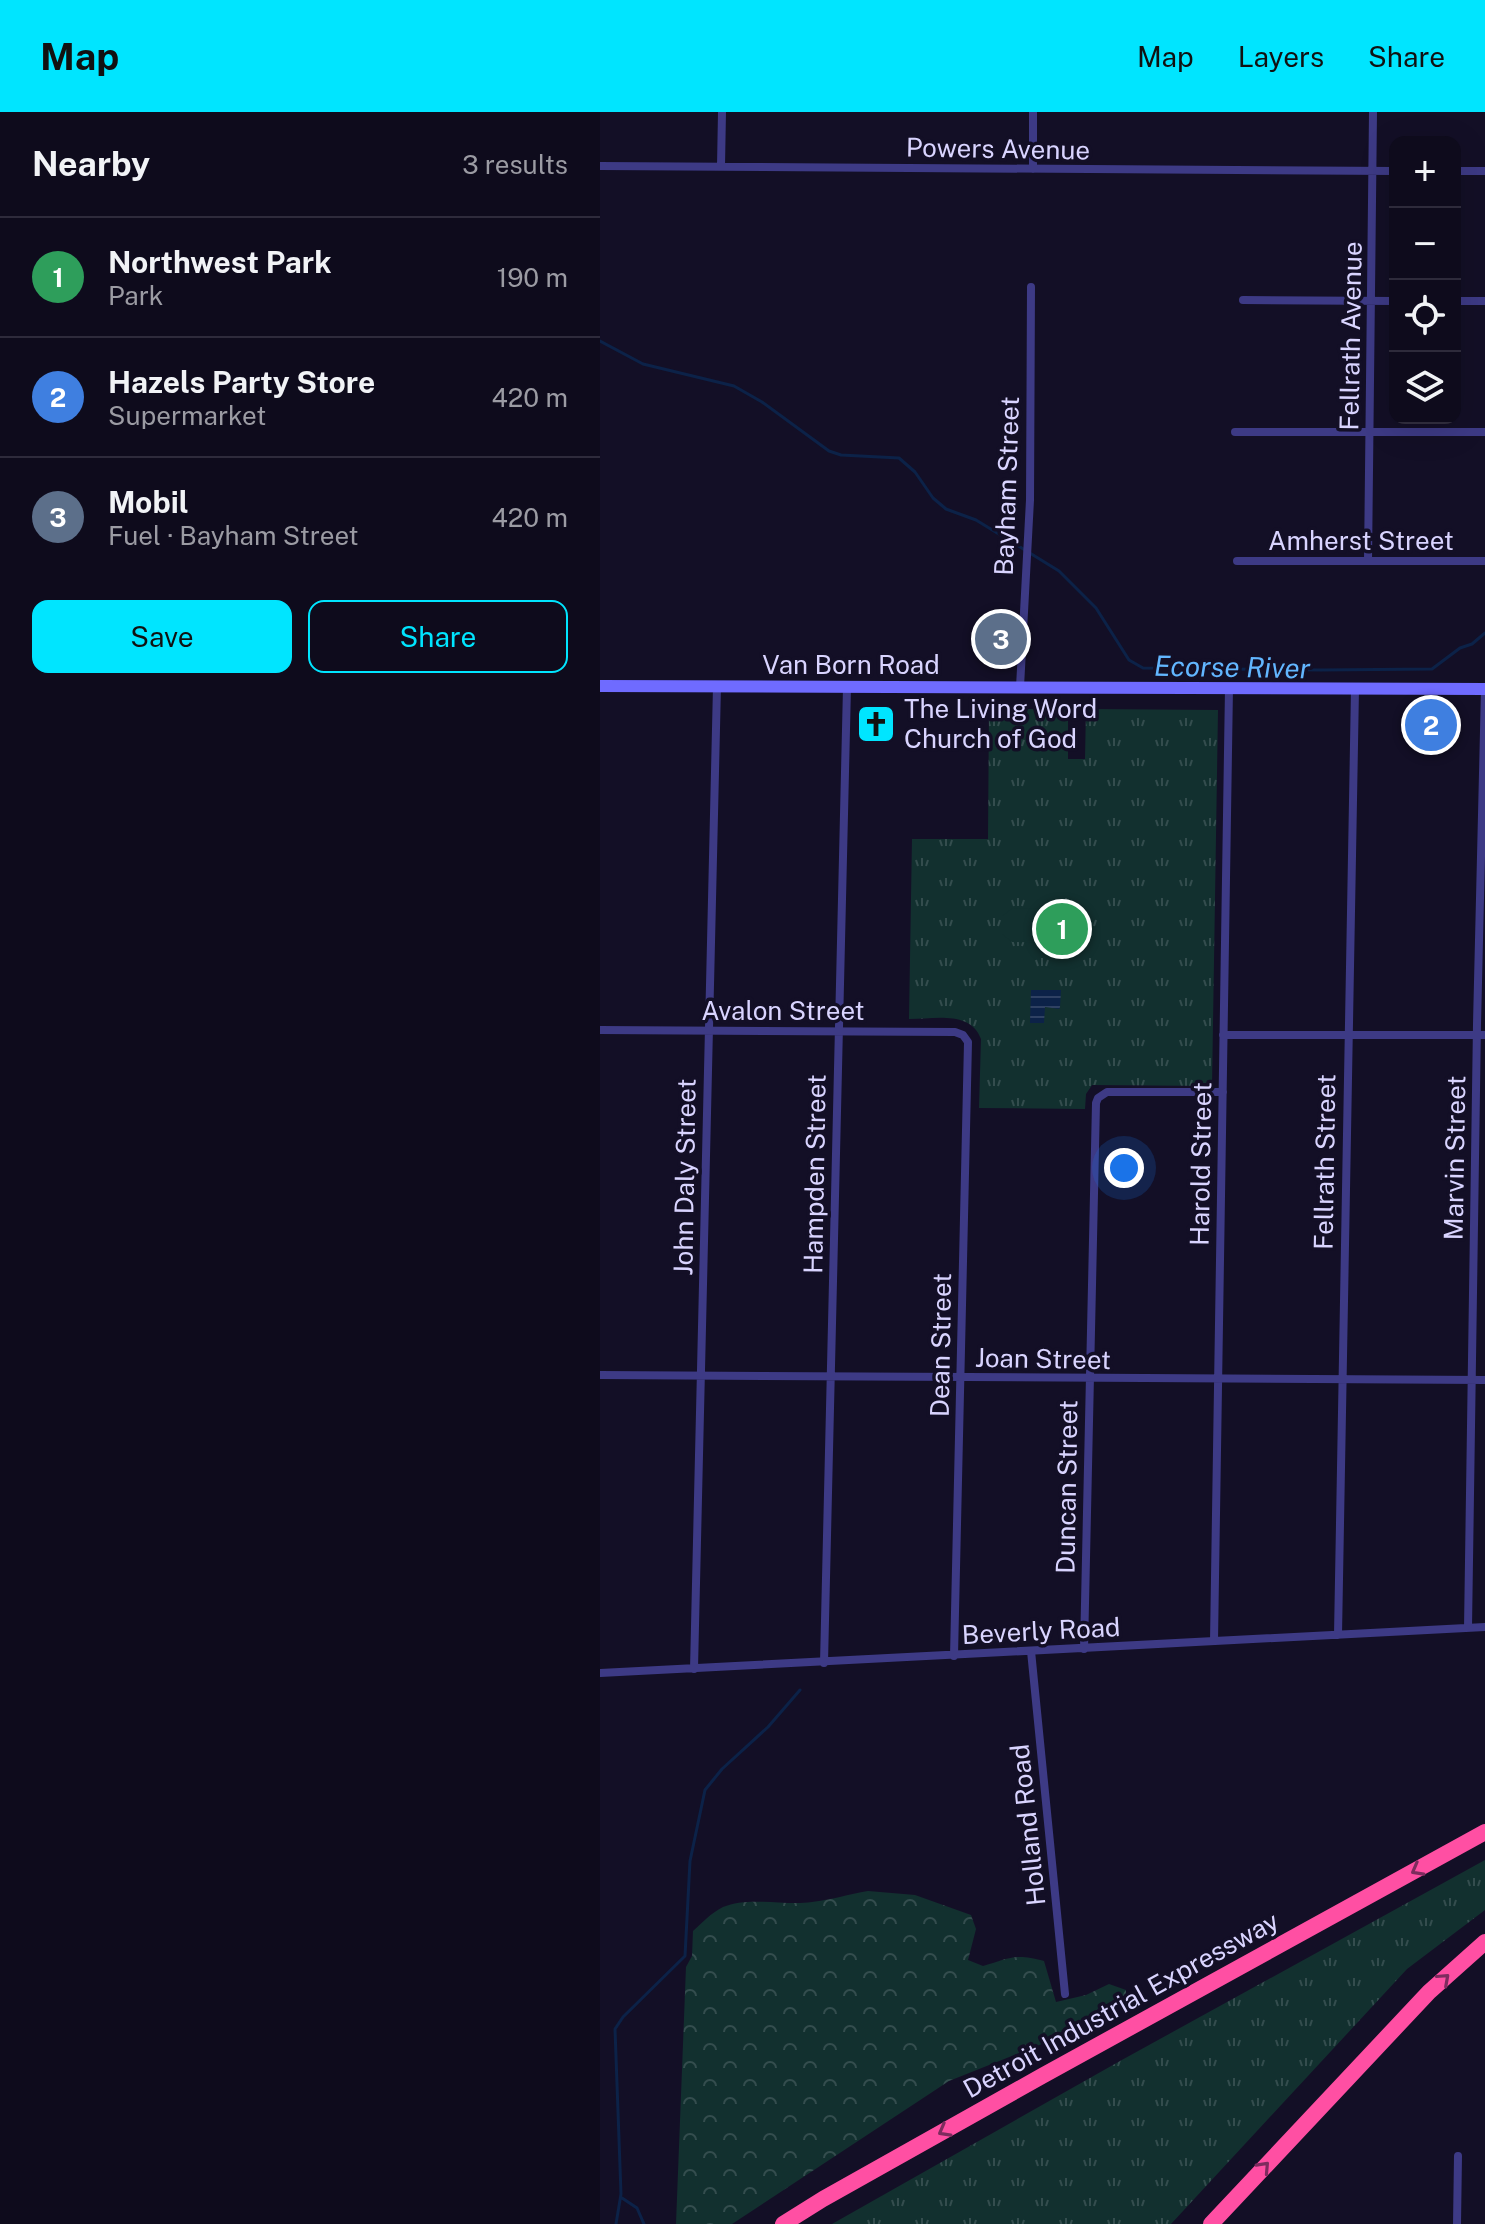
<!DOCTYPE html>
<meta charset="utf-8">
<style>
body{margin:0;font-family:"Public Sans",sans-serif;background:#1c1929;color:#f1f3f6}
.controls{position:absolute;right:24px;top:24px;display:grid;overflow:hidden;border-radius:16px;box-shadow:0 8px 32px #0002}
.controls button{width:72px;height:72px;display:grid;place-items:center;padding:0;border:0;border-bottom:2px solid #2e2b3b;background:#0e0b1c;color:#f1f3f6;font:40px sans-serif}
.you{position:absolute;left:524px;top:1056px;width:28px;height:28px;margin:-20px;border:6px solid #fff;border-radius:50%;background:#1a73e8;box-shadow:0 0 0 12px #1a73e833}
.badge{display:grid;place-items:center;width:52px;height:52px;border-radius:50%;background:#00e5ff;color:#fff;font-size:26px;font-weight:700}
.pin{position:absolute;translate:-50% -50%;border:4px solid #fff;box-shadow:0 2px 8px #0006}
.list{margin:0;padding:0;list-style:none}
h2{display:flex;justify-content:space-between;align-items:center;height:104px;margin:0;padding:0 32px;font-size:34px}
h2 small{font-size:26px;font-weight:400;color:#9b9ba3}
.list li{display:grid;grid-template-columns:52px 1fr auto;gap:24px;align-items:center;box-sizing:border-box;height:120px;padding:0 32px;border-top:2px solid #2e2b3b}
.list b{display:block;font-size:30px;white-space:nowrap}
.list p{margin:0;font-size:26px;white-space:nowrap;color:#9b9ba3}
.list em{font-size:26px;font-style:normal;color:#9b9ba3}
.actions{display:flex;gap:16px;padding:24px 32px}
.actions a{flex:1;padding:18px 0;border:2px solid #00e5ff;border-radius:16px;text-align:center;font-size:28px;color:#00e5ff}
.actions .main{background:#00e5ff;color:#111}
.icon{flex:none;width:44px;height:44px;fill:none;stroke:currentColor;stroke-width:2;stroke-linecap:round;stroke-linejoin:round}
.map{position:relative;flex:none;width:885px;height:2112px;overflow:hidden}
header{display:flex;align-items:center;gap:48px;box-sizing:border-box;height:112px;padding:0 40px;background:#00e5ff;color:#111}
header strong{font-size:38px}
nav{display:flex;gap:44px;margin-inline-start:auto;font-size:28px}
main{display:flex}
aside{flex:1;background:#0e0b1c}
.map>svg:first-child{display:block}
.grass{fill:url(#grass-tufts)}
.forest{fill:url(#forest-crowns)}
.garden{fill:#12302f}
.water{fill:url(#water-rules)}
.lines{fill:none;stroke-linecap:round;stroke-linejoin:round}
.stream{stroke:#0c2248;stroke-width:3}
.minor{stroke:#3d3a85;stroke-width:8}
.secondary{stroke:#6f6bff;stroke-width:12}
.motorway{stroke:#ff4fa3;stroke-width:16}
.oneway{stroke:#7d2c5e}
.labels{text-anchor:middle;stroke-width:7;stroke-linejoin:round;paint-order:stroke}
.street-label{font-size:26px;fill:#d9d4ff;stroke:#130f26}
.poi-label{font-size:26px;fill:#d9d4ff;stroke:#130f26;text-anchor:start}
.water-label{font-size:28px;font-style:italic;fill:#62b6ff;stroke:#130f26}
</style>
<header>
<strong>Map</strong>
<nav><a>Map</a><a>Layers</a><a>Share</a></nav>
</header>
<main>
<aside>
<h2>Nearby<small>3 results</small></h2>
<ul class="list">
<li><span class="badge" style="background:#2e9e5b">1</span><div><b>Northwest Park</b><p>Park</p></div><em>190 m</em></li>
<li><span class="badge" style="background:#3f7fe0">2</span><div><b>Hazels Party Store</b><p>Supermarket</p></div><em>420 m</em></li>
<li><span class="badge" style="background:#5c6f8a">3</span><div><b>Mobil</b><p>Fuel · Bayham Street</p></div><em>420 m</em></li>
</ul>
<div class="actions"><a class="main">Save</a><a>Share</a></div>
</aside>
<div class="map">
<svg width="885" height="2112" viewBox="0 0 885 2112">
<defs>
<pattern id="grass-tufts" width="24" height="20" patternUnits="userSpaceOnUse" patternTransform="scale(2)"><rect width="24" height="20" fill="#12302f"/><path d="M3 7l-1-3M5 7V3M7 7l1-3M15 17l-1-3M17 17v-4M19 17l1-3" fill="none" stroke="#344d4e"/></pattern>
<pattern id="forest-crowns" width="20" height="18" patternUnits="userSpaceOnUse" patternTransform="scale(2)"><rect width="20" height="18" fill="#12302f"/><path d="M2 6a3 3 0 1 1 6 0M12 15a3 3 0 1 1 6 0" fill="none" stroke="#344d4e"/></pattern>
<pattern id="water-rules" width="6" height="5" patternUnits="userSpaceOnUse" patternTransform="scale(2)"><rect width="6" height="5" fill="#0c2248"/><path d="M0 2.5h6" fill="none" stroke="#2f4163"/></pattern>
</defs>
<rect width="100%" height="100%" fill="#130f26"/>
<path class="grass" d="M389 597H468V647H485L486 597 618 598 612 974 492 973 486 982 485 997 379 996 381 927C371 898 333 907 309 907L312 727H388Z
M885 1748V1798L807 1857 571 2112H232L520 1949Z"/>
<path class="forest" d="M268 1779 315 1783 371 1803 376 1817 368 1848 383 1854C410 1846 415 1841 444 1849L456 1890 486 1883 509 1872 526 1878V1889L492 1912 349 1969 132 2112H76L86 1855 92 1844 93 1819C102 1811 111 1801 123 1795 149 1784 184 1794 212 1790 231 1788 249 1782 268 1779Z"/>
<path class="garden" d="M413 796 475 798 481 806V822L479 826 470 831 412 830 402 822V804Z"/>
<path class="water" d="M431 878H461L460 895 459 897 445 895 444 911H430Z"/>
<g class="lines">
<path class="stream" d="M0 229 43 252 134 274 162 290 229 339 241 343 299 346 315 360 333 386 346 397 376 408 459 459 496 496 529 548 543 556 721 558 832 557 860 536 872 532 885 521
M22 2086 37 2096 44 2112
M16 2112 21 2082 15 1917 23 1905 85 1844 90 1749 105 1678 122 1657 168 1615 200 1578"/>
<path class="minor" d="M0 54 795 59
M121 54 122 0
M433 57V0
M855 59H885
M643 188 795 189
M855 189H885
M635 320H885
M637 449H885
M768 449 773 0
M420 575 430 388 431 175
M0 918 355 920 363 923 368 930 354 1544
M623 923H885
M0 1263 885 1268
M868 1516 877 912 885 577
M738 1523 755 577
M614 1529 629 576
M484 1537 496 991 498 986 507 980H623
M431 1539 465 1882
M224 1551 247 575
M94 1557 117 574
M0 1561 885 1515
M857 2112 858 2044"/>
<path class="secondary" d="M0 574 885 577"/>
<path class="motorway" d="M183 2112 223 2087 442 1964 885 1720
M611 2112 829 1880 885 1830"/>
</g>
<defs><path id="oneway-chevron" d="M-2-3.5L2.5 0L-2 3.5" fill="none" stroke-width="1.6" stroke-linecap="round" stroke-linejoin="round" transform="scale(2)"/></defs>
<g class="oneway">
<use href="#oneway-chevron" transform="translate(817 1758) rotate(151)"/>
<use href="#oneway-chevron" transform="translate(844 1867) rotate(-42)"/>
<use href="#oneway-chevron" transform="translate(344 2019) rotate(151)"/>
<use href="#oneway-chevron" transform="translate(664 2055) rotate(-47)"/>
</g>
<defs>
<g id="church-square" transform="scale(2)"><rect x="-9" y="-9" width="18" height="18" rx="4" fill="#00e5ff" stroke="#130f26"/><path d="M-1.2-6h2.4v3.5h3.3v2.4h-3.3V6h-2.4V-.1h-3.3v-2.4h3.3Z" fill="#111"/></g>
</defs>
<g fill-rule="evenodd">
<use href="#church-square" x="276" y="612"/>
</g>
<g class="labels">
<g class="street-label">
<text transform="translate(398 37) rotate(1)" y="9">Powers Avenue</text>
<text transform="translate(751 224) rotate(-89)" y="9">Fellrath Avenue</text>
<text transform="translate(407 374) rotate(-88)" y="9">Bayham Street</text>
<text x="761" y="438">Amherst Street</text>
<text x="251" y="562">Van Born Road</text>
<text x="183" y="908">Avalon Street</text>
<text transform="translate(855 1046) rotate(-89)" y="9">Marvin Street</text>
<text transform="translate(725 1050) rotate(-89)" y="9">Fellrath Street</text>
<text transform="translate(601 1052) rotate(-89)" y="9">Harold Street</text>
<text transform="translate(215 1062) rotate(-89)" y="9">Hampden Street</text>
<text transform="translate(85 1065) rotate(-89)" y="9">John Daly Street</text>
<text transform="translate(341 1233) rotate(-89)" y="9">Dean Street</text>
<text transform="translate(443 1247) rotate(1)" y="9">Joan Street</text>
<text transform="translate(467 1375) rotate(-89)" y="9">Duncan Street</text>
<text transform="translate(441 1519) rotate(-3)" y="9">Beverly Road</text>
<text transform="translate(428 1713) rotate(-96)" y="9">Holland Road</text>
<text transform="translate(521 1893) rotate(-29)" y="9">Detroit Industrial Expressway</text>
</g>
<g class="poi-label">
<text x="304" y="606">The Living Word<tspan x="304" dy="30">Church of God</tspan></text>
</g>
<g class="water-label">
<text transform="translate(632 555) rotate(1)" y="10">Ecorse River</text>
</g>
</g>
</svg>
<div class="controls">
<button>+</button>
<button>−</button>
<button><svg class="icon" aria-label="locate" viewBox="0 0 24 24"><circle cx="12" cy="12" r="6"/><path d="M12 2v4M12 18v4M2 12h4M18 12h4"/></svg></button>
<button><svg class="icon" aria-label="layers" viewBox="0 0 24 24"><path d="M12 4l9 5-9 5-9-5zM3 14l9 5 9-5"/></svg></button>
</div>
<div class="you"></div>
<div class="pin badge" style="left:462px;top:817px;background:#2e9e5b">1</div>
<div class="pin badge" style="left:831px;top:613px;background:#3f7fe0">2</div>
<div class="pin badge" style="left:401px;top:527px;background:#5c6f8a">3</div>
</div>
</main>
